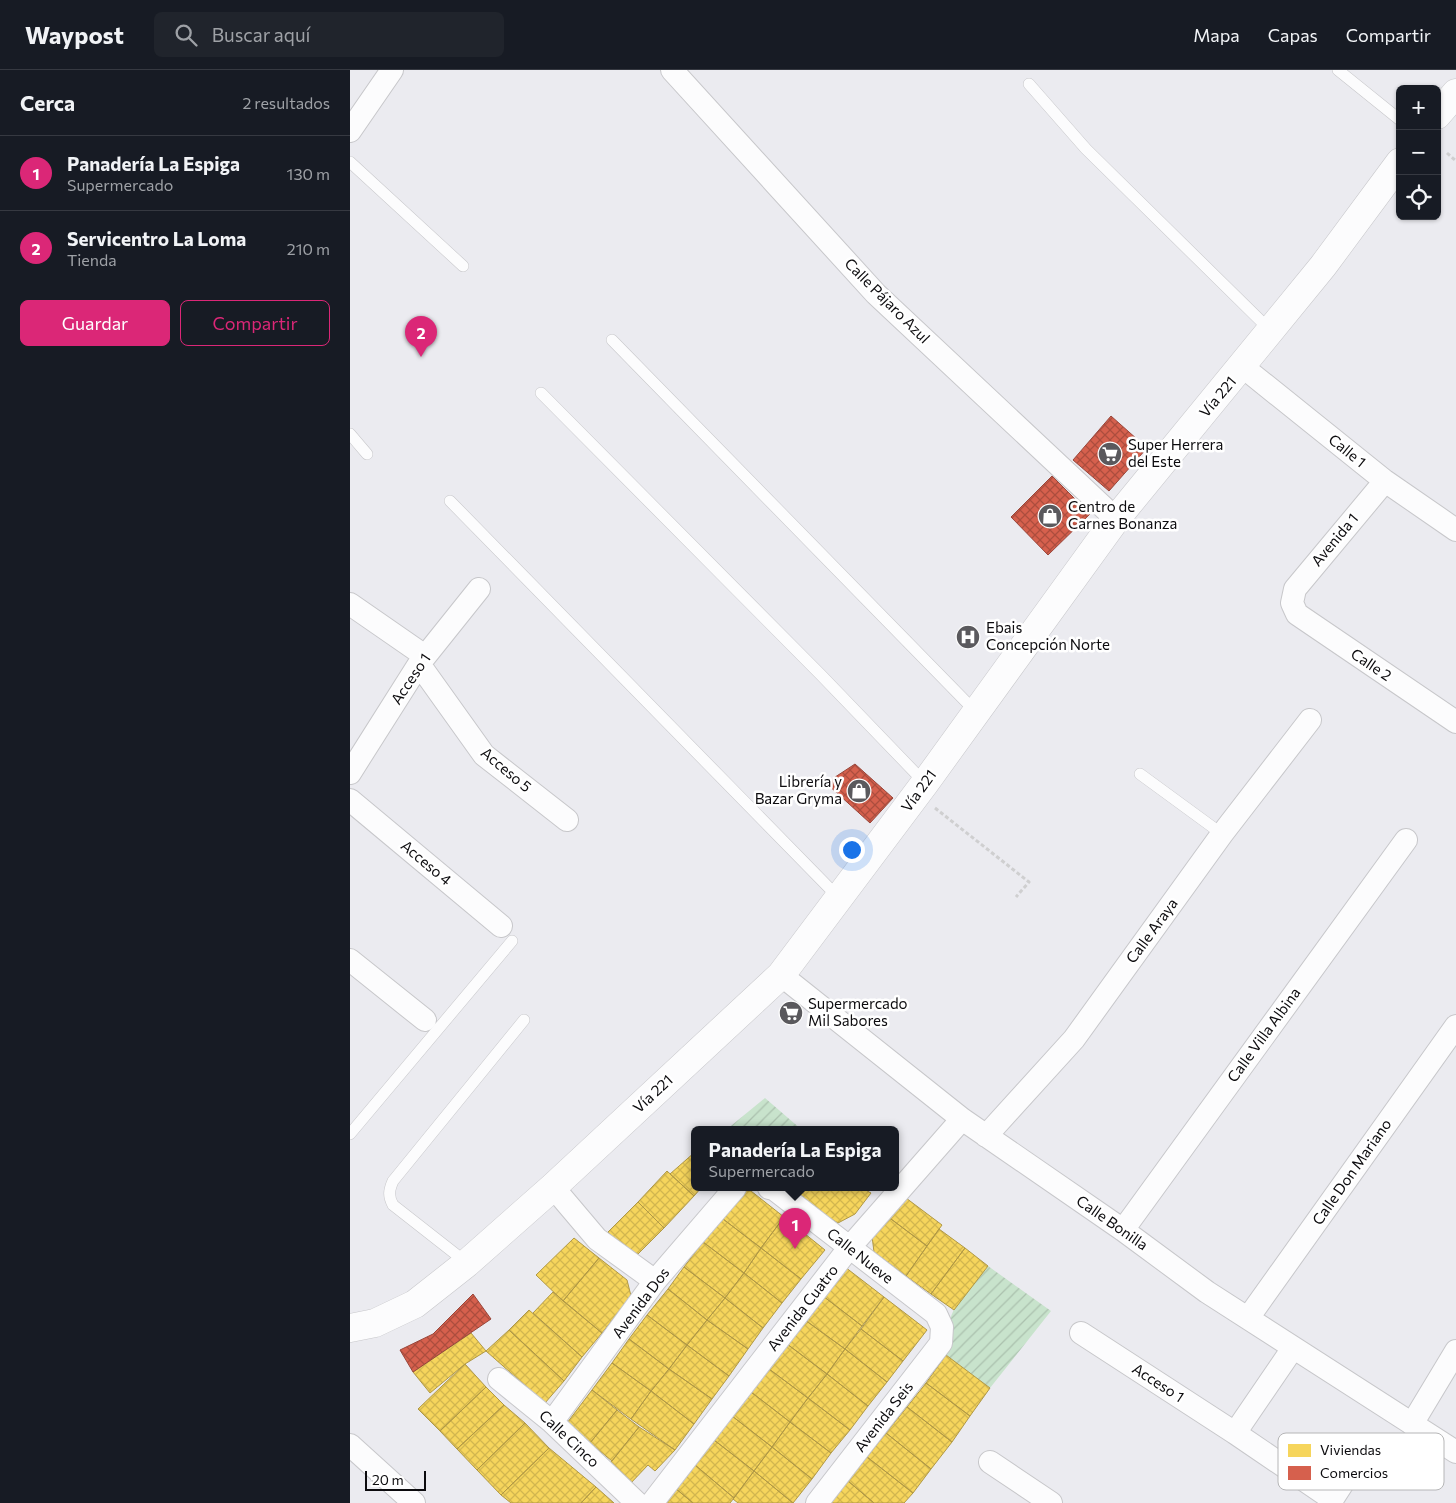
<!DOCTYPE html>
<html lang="es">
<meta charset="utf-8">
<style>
body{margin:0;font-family:Commissioner,sans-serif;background:#20242c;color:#f1f3f6}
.controls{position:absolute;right:15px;top:15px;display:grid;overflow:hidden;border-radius:8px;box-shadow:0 1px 4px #0004}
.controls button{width:45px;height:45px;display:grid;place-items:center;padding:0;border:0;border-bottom:1px solid #363941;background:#171b24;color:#f1f3f6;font:25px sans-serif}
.scale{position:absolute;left:15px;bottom:12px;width:61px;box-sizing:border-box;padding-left:5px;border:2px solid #0c0b0e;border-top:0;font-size:14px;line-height:18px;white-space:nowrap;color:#0c0b0e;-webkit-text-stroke:4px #fff;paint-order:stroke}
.you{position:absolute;left:501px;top:779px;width:18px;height:18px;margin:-12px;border:4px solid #fff;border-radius:50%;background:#1a73e8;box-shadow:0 0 0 8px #1a73e833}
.badge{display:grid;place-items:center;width:32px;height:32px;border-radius:50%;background:#db2777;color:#fff;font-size:16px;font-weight:700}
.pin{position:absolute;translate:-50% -41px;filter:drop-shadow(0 1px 2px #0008)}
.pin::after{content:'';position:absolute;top:26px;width:18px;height:15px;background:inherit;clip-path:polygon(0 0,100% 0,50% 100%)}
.popup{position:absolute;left:341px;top:1056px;width:208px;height:65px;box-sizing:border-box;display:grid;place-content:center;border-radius:8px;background:#171b24;filter:drop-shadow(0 1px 4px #0005);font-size:16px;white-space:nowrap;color:#9ea1a6}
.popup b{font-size:19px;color:#f1f3f6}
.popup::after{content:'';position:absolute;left:50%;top:100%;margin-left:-10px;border:10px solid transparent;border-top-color:#171b24}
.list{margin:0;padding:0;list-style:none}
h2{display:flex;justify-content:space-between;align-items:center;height:65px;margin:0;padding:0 20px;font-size:21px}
h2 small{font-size:16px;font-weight:400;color:#9ea1a6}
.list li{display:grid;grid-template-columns:32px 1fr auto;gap:15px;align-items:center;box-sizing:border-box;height:75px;padding:0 20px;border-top:1px solid #363941}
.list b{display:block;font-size:19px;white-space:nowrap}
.list p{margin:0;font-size:16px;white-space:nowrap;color:#9ea1a6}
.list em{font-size:16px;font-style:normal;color:#9ea1a6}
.actions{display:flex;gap:10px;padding:15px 20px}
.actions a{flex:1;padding:11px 0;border:1px solid #db2777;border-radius:8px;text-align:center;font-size:18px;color:#db2777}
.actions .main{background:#db2777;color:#fff}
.icon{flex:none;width:28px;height:28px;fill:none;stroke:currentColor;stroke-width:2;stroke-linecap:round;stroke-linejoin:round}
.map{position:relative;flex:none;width:1106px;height:1433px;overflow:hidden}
header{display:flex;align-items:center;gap:30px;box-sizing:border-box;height:70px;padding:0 25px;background:#171b24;border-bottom:1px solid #363941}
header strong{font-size:24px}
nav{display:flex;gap:28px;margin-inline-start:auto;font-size:18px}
.search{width:350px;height:45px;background:#20242c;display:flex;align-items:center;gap:12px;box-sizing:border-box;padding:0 18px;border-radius:8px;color:#9ea1a6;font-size:19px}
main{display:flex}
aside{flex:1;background:#171b24}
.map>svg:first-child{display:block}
.garden{fill:url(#garden-furrows)}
.homes{fill:url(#homes-cross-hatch);stroke:#b09845}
.shops{fill:url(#shops-cross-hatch);stroke:#99463a}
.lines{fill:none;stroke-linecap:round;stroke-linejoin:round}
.service-casing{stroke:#c7c7ca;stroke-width:12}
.minor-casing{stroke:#c7c7ca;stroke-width:24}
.secondary-casing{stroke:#c7c7ca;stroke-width:29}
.path{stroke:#cfcfd0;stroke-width:3;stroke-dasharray:4 2.5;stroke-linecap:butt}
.service{stroke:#fcfcfd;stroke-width:11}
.minor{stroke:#fcfcfd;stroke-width:22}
.secondary{stroke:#fcfcfd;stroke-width:28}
.labels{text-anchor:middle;stroke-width:5;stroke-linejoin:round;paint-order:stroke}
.street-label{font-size:15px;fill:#0c0b0e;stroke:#fff}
.poi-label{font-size:15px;fill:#0c0b0e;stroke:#fff;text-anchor:start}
.key{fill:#fff;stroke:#b6b6b7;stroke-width:1}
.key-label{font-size:14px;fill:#0c0b0e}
</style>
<header>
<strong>Waypost</strong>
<div class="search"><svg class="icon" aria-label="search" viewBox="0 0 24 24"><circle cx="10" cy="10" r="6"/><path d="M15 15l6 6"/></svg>Buscar aquí</div>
<nav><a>Mapa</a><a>Capas</a><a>Compartir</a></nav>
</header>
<main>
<aside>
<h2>Cerca<small>2 resultados</small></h2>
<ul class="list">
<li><span class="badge">1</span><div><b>Panadería La Espiga</b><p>Supermercado</p></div><em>130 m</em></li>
<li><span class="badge">2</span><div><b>Servicentro La Loma</b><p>Tienda</p></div><em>210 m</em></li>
</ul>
<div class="actions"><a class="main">Guardar</a><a>Compartir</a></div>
</aside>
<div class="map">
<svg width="1106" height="1433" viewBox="0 0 1106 1433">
<defs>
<pattern id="garden-furrows" width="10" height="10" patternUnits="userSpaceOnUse" patternTransform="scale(1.25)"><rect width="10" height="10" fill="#c8e3cc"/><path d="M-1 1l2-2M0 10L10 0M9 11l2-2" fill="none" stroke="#abc1ae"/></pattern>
<pattern id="homes-cross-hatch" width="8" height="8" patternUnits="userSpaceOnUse" patternTransform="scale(1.25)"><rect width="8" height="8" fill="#f6d55c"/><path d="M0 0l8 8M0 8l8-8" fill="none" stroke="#d2b64f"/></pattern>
<pattern id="shops-cross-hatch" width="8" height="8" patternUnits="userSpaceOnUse" patternTransform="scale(1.25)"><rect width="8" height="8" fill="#d6604d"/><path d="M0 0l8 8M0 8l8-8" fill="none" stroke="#ac4d3e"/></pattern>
</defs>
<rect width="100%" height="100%" fill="#ebebf0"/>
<path class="garden" d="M415 1028 452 1060H376Z
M638 1196 701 1241 640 1318 596 1285C602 1269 598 1266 600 1251 602 1235 628 1209 638 1196Z"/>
<path class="homes" d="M345 1082V1118H351L344 1126 320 1104Z
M317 1101 344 1126 314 1158 288 1132Z
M449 1118H512L521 1123 505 1144 488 1153 470 1142 446 1122Z
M393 1121H401L434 1147 411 1178 373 1149Z
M552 1125 592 1155 577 1176 537 1146Z
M288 1132 314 1158 288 1184 275 1179 258 1162Z
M537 1146 577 1176 556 1206 524 1182 522 1166Z
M434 1147 475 1180 451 1209 411 1178Z
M373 1149 411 1178 394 1203 353 1172Z
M589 1159 615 1178 581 1224 556 1206Z
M224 1168 249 1188 213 1231 186 1205Z
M353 1172 394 1203 375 1228 334 1197Z
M411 1178 451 1209 432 1233 394 1203Z
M615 1178 638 1196 604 1240 581 1224Z
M249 1188 277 1210 281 1226 252 1263 213 1231Z
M334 1197 375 1228 357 1250 318 1219Z
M495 1197 534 1227 512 1256 473 1226Z
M394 1203 432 1233 413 1258 375 1228Z
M318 1219 357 1250 337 1275 297 1245Z
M203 1222 252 1263 232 1287 183 1243Z
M473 1226 512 1256 495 1279 455 1250Z
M534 1227 577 1260 553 1291 511 1259Z
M375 1228 413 1258 398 1279 357 1250Z
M179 1240 232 1287 214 1311 159 1260Z
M297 1245 337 1275 319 1299 279 1269Z
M357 1250 398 1279 379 1306 337 1275Z
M455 1250 495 1279 477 1304 437 1274Z
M511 1259 553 1291 537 1312 495 1279Z
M159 1260 214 1311 195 1333 136 1281Z
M121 1263 136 1281 115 1294 80 1323 63 1302Z
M279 1269 319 1299 301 1321 262 1293Z
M437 1274 477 1304 458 1328 419 1299Z
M337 1275 379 1306 362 1329 319 1299Z
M495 1279 537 1312 518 1336 477 1304Z
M596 1285 640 1318 620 1346 576 1313Z
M262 1293 301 1321 281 1349 242 1320Z
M115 1294 136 1317 90 1361 68 1339Z
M319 1299 362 1329 344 1354 301 1321Z
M419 1299 458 1328 440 1352 401 1322Z
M477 1304 518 1336 500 1360 458 1328Z
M576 1313 620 1346 602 1372 557 1337Z
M136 1317 154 1335 107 1379 90 1361Z
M242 1320 267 1340 240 1373 217 1353Z
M301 1321 344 1354 325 1380 281 1349Z
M401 1322 440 1352 422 1377 382 1346Z
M458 1328 500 1360 481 1383 440 1352Z
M154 1335 175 1353 127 1400 107 1379Z
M557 1337 602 1372 581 1399 536 1363Z
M267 1340 289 1357 262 1391 240 1373Z
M382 1346 422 1377 404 1401 364 1370Z
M440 1352 481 1383 462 1409 422 1377Z
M175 1353 199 1378 151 1425 127 1400Z
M289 1357 325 1380 305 1401 298 1395 279 1415 257 1397Z
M536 1363 581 1399 563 1423 517 1387Z
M364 1370 404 1401 384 1428 345 1395Z
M422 1377 462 1409 443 1433 404 1401Z
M199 1378 246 1417 231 1433H161L151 1425Z
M517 1387 563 1423 554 1433H524L498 1411Z
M345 1395 384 1428 380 1433H343L325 1418Z
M404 1401 443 1433H388L383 1429Z
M498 1411 524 1433H480Z
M246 1417 264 1433H231Z
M325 1418 343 1433H314Z"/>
<path class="shops" d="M761 346 797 378 759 421 723 390Z
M702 406 740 444 698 485 661 447Z
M505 694 543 728 520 753 476 713Z
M123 1224 141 1249 63 1302 50 1280 83 1264Z"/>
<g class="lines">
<g class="service-casing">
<path id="service" d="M988 0 1050 50
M679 14 736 79 920 260
M0 92 113 196
M262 270 626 642
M191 323 471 605 575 713
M0 364 17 384
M100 431 489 828
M790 704 872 764
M0 1064 162 871
M117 1193 43 1135C38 1126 39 1120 43 1111L174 950"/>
</g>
<g class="minor-casing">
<path id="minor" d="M322 0 526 224 766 449
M0 61 42 0
M893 297 1035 411 1106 460
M1035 411 945 519 942 533 947 544 1106 652
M0 534 75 586
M69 594 134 685 217 750
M0 703 69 594 129 519
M0 730 151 856
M0 890 75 950
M431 905 612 1049 773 1160 857 1222 1106 1382
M636 1066 724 969 872 764 960 650
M203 1117 247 1169 305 1211
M419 1118 424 1119 586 1244 592 1257 591 1273 467 1433
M773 1160 1056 770
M898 1248 1106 956
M731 1263 885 1363 943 1278
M149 1309 202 1352 287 1433
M202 1352 305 1211 385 1118
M1062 1354 1106 1281
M885 1363 982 1429
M0 1375 64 1433
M640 1392 701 1433
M302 1433 499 1178 612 1049
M980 1433 1016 1377"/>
</g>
<g class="secondary-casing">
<path id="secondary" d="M1087 45 1106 23
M0 1258 25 1253 65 1234 117 1193 203 1117 431 905 575 713 766 449 973 196 1050 92"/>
</g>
<path class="path" d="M1097 83 1106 91
M585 738 679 812 666 827"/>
<use href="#service" class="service"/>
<use href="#minor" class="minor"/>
<use href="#secondary" class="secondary"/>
</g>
<defs>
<g id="supermarket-disc" transform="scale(1.25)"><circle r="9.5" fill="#5a595d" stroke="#fff"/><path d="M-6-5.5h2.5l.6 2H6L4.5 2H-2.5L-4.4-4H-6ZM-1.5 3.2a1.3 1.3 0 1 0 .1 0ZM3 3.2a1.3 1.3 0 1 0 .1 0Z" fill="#fff"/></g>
<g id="shop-disc" transform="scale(1.25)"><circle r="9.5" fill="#5a595d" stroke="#fff"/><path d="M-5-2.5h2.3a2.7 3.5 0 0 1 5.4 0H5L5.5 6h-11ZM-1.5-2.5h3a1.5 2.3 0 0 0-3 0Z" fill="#fff"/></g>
<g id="hospital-disc" transform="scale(1.25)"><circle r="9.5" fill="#5a595d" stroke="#fff"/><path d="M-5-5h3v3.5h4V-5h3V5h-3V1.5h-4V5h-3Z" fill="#fff"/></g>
</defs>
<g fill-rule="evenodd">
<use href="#supermarket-disc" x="760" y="384"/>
<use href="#shop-disc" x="700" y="446"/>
<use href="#hospital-disc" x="618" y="567"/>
<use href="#shop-disc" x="509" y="721"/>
<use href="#supermarket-disc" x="441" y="943"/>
</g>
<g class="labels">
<g class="street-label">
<text transform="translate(537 231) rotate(45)" y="5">Calle Pájaro Azul</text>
<text transform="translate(868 327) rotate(-50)" y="5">Vía 221</text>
<text transform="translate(997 381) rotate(39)" y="5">Calle 1</text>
<text transform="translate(985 470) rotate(-50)" y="5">Avenida 1</text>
<text transform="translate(1021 595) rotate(34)" y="5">Calle 2</text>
<text transform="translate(61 609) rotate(-56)" y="5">Acceso 1</text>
<text transform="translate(156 700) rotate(40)" y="5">Acceso 5</text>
<text transform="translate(569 721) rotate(-54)" y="5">Vía 221</text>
<text transform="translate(76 793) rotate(40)" y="5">Acceso 4</text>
<text transform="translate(802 861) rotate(-54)" y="5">Calle Araya</text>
<text transform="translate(914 965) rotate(-54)" y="5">Calle Villa Albina</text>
<text transform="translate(303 1024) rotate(-43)" y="5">Vía 221</text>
<text transform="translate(1002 1102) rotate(-55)" y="5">Calle Don Mariano</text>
<text transform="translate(762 1153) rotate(35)" y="5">Calle Bonilla</text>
<text transform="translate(510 1186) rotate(38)" y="5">Calle Nueve</text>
<text transform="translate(291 1233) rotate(-53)" y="5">Avenida Dos</text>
<text transform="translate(453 1238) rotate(-52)" y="5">Avenida Cuatro</text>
<text transform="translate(808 1313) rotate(33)" y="5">Acceso 1</text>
<text transform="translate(534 1347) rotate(-52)" y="5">Avenida Seis</text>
<text transform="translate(219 1369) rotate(43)" y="5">Calle Cinco</text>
</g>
<g class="poi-label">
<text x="778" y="380">Super Herrera<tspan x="778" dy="17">del Este</tspan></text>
<text x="718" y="442">Centro de<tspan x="718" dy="17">Carnes Bonanza</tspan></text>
<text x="636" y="563">Ebais<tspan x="636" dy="17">Concepción Norte</tspan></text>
<text x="492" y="717" text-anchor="end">Librería y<tspan x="492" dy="17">Bazar Gryma</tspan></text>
<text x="458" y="939">Supermercado<tspan x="458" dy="17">Mil Sabores</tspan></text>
</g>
</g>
<rect x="928" y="1363" width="166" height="57" rx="8" class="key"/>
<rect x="938" y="1374" width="23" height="13" fill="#f6d55c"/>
<rect x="938" y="1396" width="23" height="14" fill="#d6604d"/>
<g class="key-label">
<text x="970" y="1385">Viviendas</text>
<text x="970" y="1408">Comercios</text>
</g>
</svg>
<div class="controls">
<button>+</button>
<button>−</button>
<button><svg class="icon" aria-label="locate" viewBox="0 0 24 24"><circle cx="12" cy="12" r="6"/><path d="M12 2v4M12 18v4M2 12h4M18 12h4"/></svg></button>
</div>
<div class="scale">20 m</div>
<div class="you"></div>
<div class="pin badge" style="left:445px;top:1179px">1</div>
<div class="popup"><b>Panadería La Espiga</b>Supermercado</div>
<div class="pin badge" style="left:71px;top:287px">2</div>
</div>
</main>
